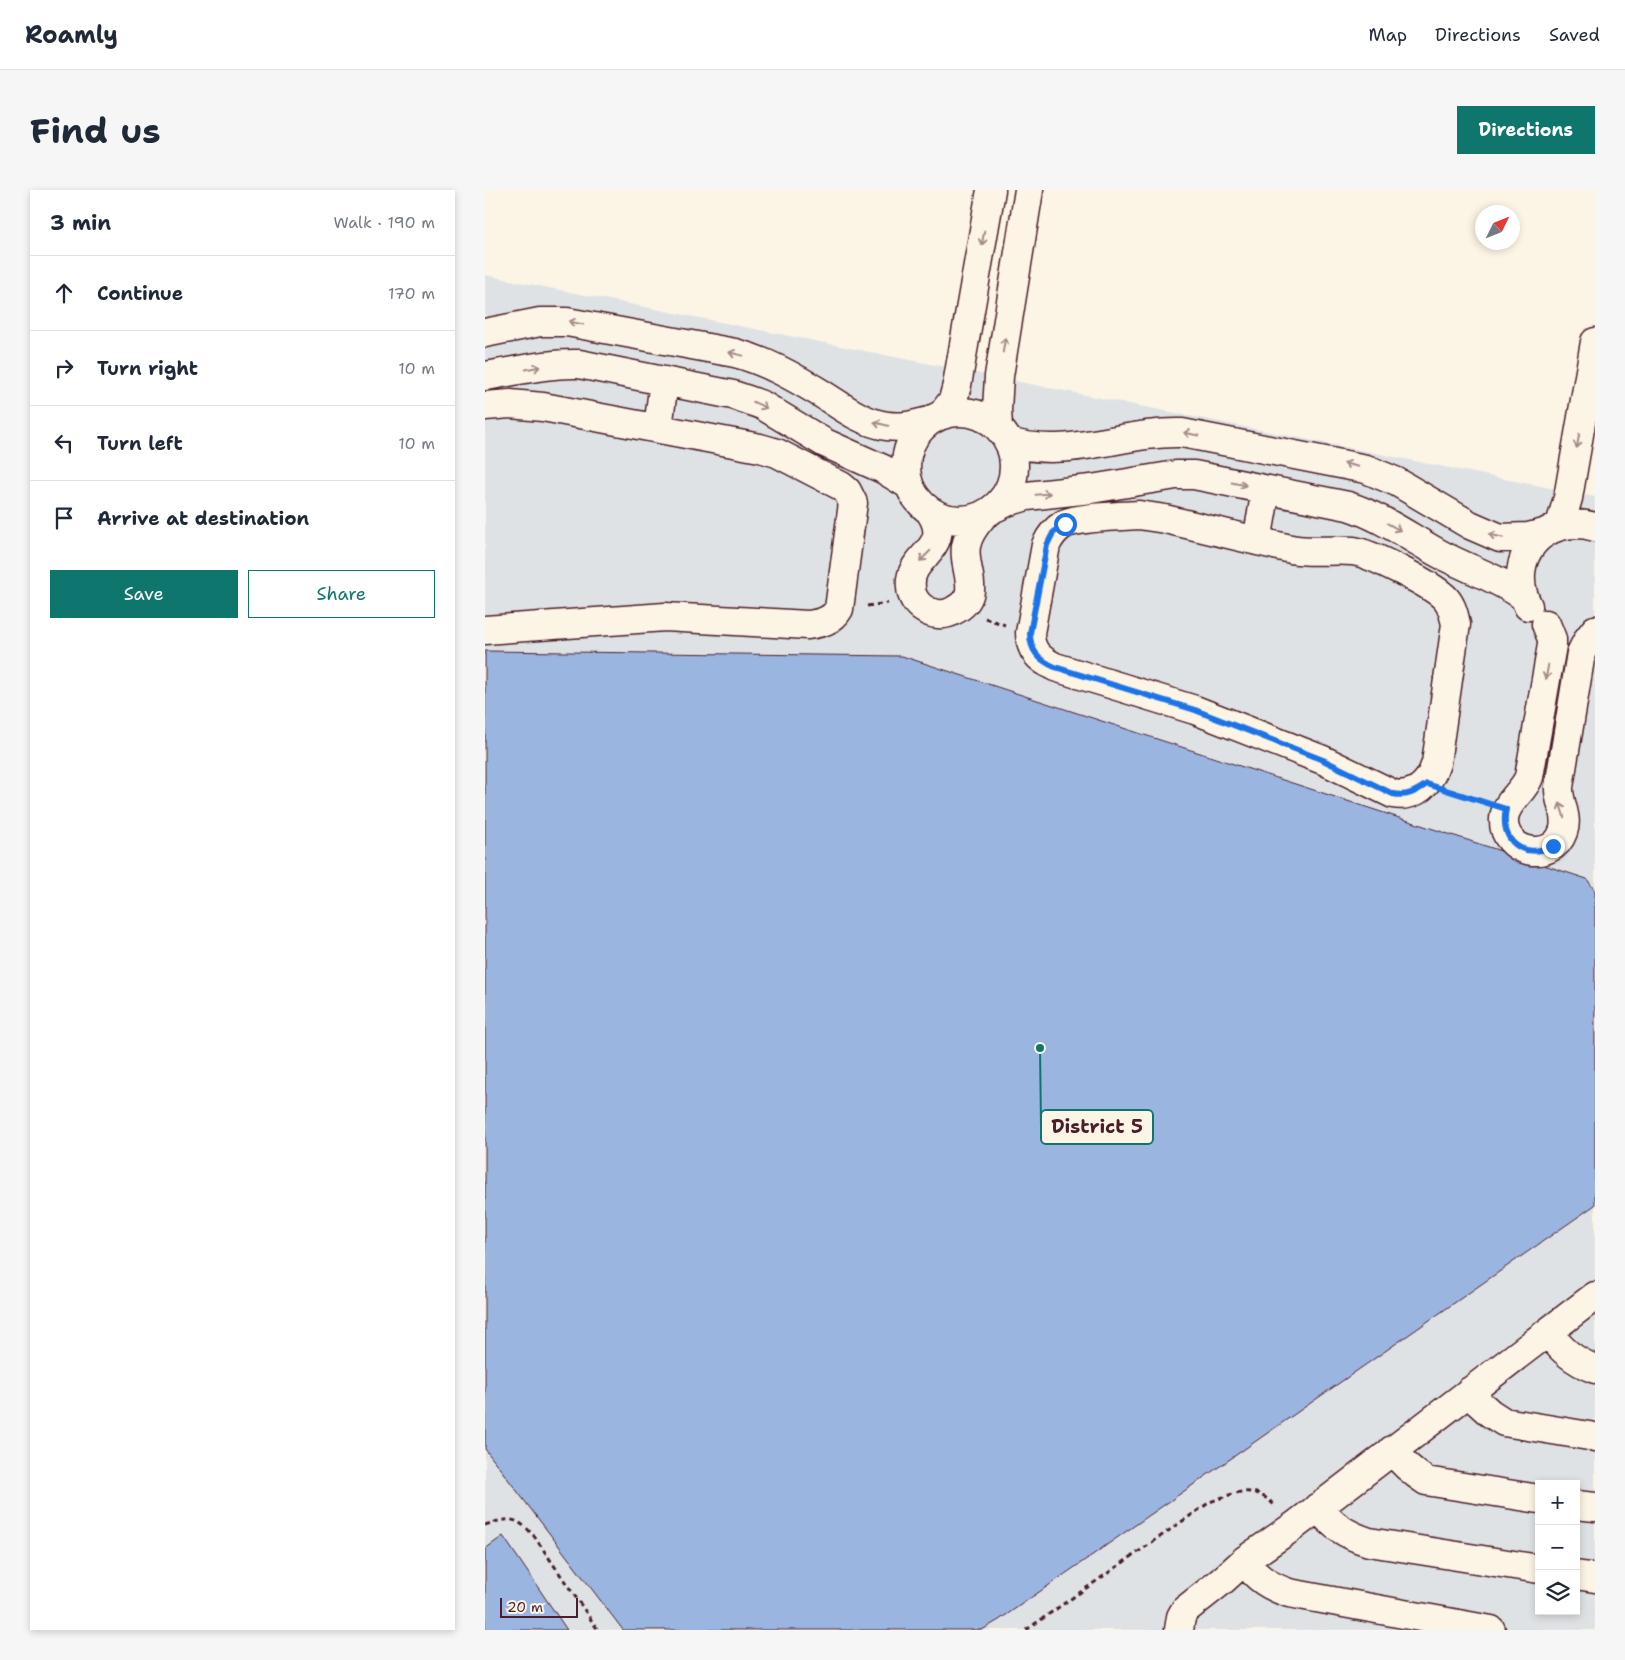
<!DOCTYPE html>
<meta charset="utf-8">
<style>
body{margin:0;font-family:"Shantell Sans",sans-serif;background:#f6f6f7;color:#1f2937}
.controls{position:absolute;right:15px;bottom:15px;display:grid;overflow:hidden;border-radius:0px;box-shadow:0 2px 8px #0003}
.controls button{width:45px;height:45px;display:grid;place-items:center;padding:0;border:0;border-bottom:1px solid #e0e1e3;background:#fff;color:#1f2937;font:25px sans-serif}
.compass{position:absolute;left:990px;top:15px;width:45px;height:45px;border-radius:50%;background:#fff;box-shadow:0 2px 8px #0003;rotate:47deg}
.scale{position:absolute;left:15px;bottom:12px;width:78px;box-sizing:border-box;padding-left:5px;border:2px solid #4a1f2b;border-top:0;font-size:14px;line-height:18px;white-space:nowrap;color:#4a1f2b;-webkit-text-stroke:4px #fcf5e5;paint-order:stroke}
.stop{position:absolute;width:15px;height:15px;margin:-11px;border:4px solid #1a73e8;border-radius:50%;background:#fff}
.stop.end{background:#1a73e8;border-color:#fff;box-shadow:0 1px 5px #0008}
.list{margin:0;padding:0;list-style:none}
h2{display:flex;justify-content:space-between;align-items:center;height:65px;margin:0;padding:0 20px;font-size:21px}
h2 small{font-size:16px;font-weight:400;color:#747a83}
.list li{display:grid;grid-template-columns:32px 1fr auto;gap:15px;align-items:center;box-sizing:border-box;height:75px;padding:0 20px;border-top:1px solid #e0e1e3}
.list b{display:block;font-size:19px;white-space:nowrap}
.list em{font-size:16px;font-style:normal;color:#747a83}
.actions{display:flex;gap:10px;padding:15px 20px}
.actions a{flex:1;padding:11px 0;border:1px solid #0f766e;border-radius:0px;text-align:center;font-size:18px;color:#0f766e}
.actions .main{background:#0f766e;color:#fff}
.icon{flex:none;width:28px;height:28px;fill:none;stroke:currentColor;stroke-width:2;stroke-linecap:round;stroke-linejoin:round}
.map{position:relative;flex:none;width:1110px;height:1440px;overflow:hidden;border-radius:0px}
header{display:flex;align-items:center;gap:30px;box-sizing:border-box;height:70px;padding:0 25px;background:#fff;border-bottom:1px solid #e0e1e3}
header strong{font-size:24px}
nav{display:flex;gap:28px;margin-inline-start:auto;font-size:18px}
.intro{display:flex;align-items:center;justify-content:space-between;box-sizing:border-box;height:120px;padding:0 30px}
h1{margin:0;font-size:35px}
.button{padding:12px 22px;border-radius:0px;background:#0f766e;color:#fff;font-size:18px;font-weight:700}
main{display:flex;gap:30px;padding:0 30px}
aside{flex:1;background:#fff;border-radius:0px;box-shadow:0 2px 8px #0003}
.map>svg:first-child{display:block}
.built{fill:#dfe2e4;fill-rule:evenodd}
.building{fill:#9bb5e1;stroke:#4a1f2b}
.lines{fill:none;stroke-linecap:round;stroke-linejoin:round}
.minor-casing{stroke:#4a1f2b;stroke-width:31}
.path{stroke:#4a1f2b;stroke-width:3;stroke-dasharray:5 4;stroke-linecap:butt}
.minor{stroke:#fcf5e5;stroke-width:28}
.oneway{stroke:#a38a88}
.route{stroke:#1a73e8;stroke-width:6}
.leader{fill:none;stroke:#0f766e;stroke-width:2}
.callout-dot{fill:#0f766e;stroke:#fcf5e5;stroke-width:2}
.callout{fill:#fcf5e5;stroke:#0f766e;stroke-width:2}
.callout-label{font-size:19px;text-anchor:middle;font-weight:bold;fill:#4a1f2b}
</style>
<header>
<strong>Roamly</strong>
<nav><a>Map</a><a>Directions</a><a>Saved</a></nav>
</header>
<div class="intro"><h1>Find us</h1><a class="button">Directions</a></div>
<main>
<aside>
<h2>3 min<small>Walk · 190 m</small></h2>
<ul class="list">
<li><svg class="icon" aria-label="ahead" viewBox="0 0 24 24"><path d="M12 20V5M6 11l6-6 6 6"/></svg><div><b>Continue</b></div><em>170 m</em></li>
<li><svg class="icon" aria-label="right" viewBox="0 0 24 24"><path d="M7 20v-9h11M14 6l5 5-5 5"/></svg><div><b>Turn right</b></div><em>10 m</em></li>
<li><svg class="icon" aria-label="left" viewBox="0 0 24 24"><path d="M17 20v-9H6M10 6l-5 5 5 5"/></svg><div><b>Turn left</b></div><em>10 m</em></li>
<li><svg class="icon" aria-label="arrive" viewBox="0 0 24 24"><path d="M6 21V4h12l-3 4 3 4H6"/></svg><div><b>Arrive at destination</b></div></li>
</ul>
<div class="actions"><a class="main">Save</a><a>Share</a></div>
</aside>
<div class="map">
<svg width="1110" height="1440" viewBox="0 0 1110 1440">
<rect width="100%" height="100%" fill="#fcf5e5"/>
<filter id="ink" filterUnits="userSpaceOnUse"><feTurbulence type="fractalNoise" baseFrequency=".02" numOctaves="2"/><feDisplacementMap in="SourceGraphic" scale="10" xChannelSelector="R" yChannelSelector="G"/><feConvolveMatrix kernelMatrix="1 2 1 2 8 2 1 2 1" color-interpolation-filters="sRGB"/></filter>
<g filter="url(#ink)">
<path class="built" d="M0 85 1110 307V1440H0ZM1054 1294H1091V1421H1054Z"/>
<path class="building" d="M0 461 417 466 1102 689 1110 701V1015L514 1430 497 1440H138L0 1259Z
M18 1346 29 1362 82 1440H0V1359Z"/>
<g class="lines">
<g class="minor-casing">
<path id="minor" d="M0 143 55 132H82L250 163C281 171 309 187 337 204 356 216 378 233 402 236 417 238 429 235 444 231
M0 186C31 181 62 173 94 174L248 205 263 210 277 215 340 253 398 279 424 295
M0 216 25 214 58 217 275 258 292 263 356 296 362 301 368 313 354 419C347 431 336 433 323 435L180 427 0 440
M421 276a54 54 0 1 1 108 0a54 54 0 1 1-108 0Z
M459 222 468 210 472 195 506 0
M513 237 512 220 514 186 544 0
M173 238 179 191
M524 252C583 270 639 241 697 243L881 279 912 292 985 335 1015 348 1043 347 1059 343
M512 317 522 312 542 306 606 299 691 285H709L863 316C897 327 924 347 955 364 983 379 1013 388 1038 406
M446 323C469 360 422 365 426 397 426 406 432 415 439 419 448 425 459 426 468 421 500 405 477 381 481 356 483 345 490 335 497 327
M654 325 680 329 806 359C827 363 847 359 868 361 885 363 950 396 961 409 967 416 969 425 971 434L951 573C945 593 931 608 908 604L838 570 710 520 570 477C554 469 545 461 545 443L561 355C565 346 571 339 579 334 594 327 636 326 654 325Z
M1075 335 1083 308 1110 152
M772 351 781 300
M1043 416C1019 368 1059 322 1110 337
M1061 434 1067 449V455L1044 587C1038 603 1020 612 1019 629 1017 663 1067 674 1078 642 1084 627 1073 612 1074 597L1096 463 1103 449 1110 440
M1063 1142C1076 1160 1089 1171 1110 1179
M985 1201 994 1213 1005 1223 1019 1232 1110 1247
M907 1260C917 1273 927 1282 941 1291L1054 1309
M1091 1315 1110 1317
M833 1317C847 1336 862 1345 884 1352L1054 1379
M760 1370C769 1388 786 1397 804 1403L1006 1440
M1091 1385 1110 1388
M694 1440 696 1427 700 1420 738 1390 760 1370 809 1336 1110 1106"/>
</g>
<path class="path" d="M382 416 403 413
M500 428 520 435
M966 601 996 611
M0 1335C25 1327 31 1326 49 1346L113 1440
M541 1440 725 1312C752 1302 769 1293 791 1317"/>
<use href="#minor" class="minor"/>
</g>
<defs><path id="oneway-shaft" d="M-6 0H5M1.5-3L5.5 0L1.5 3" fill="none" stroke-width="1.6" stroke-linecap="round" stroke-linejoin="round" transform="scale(1.25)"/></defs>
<g class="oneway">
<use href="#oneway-shaft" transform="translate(498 48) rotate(100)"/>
<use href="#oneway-shaft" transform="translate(91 133) rotate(-169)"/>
<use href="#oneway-shaft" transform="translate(519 155) rotate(-81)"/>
<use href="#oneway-shaft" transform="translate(251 164) rotate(-167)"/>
<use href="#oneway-shaft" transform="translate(48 178) rotate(-11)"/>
<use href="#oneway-shaft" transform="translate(275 215) rotate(25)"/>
<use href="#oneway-shaft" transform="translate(396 234) rotate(-167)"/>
<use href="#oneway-shaft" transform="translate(706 244) rotate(-169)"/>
<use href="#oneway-shaft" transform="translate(1093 251) rotate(100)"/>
<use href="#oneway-shaft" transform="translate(866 275) rotate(-167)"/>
<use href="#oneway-shaft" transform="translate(754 294) rotate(11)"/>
<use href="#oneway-shaft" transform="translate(558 304) rotate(-5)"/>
<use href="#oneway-shaft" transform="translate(909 337) rotate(29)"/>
<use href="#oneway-shaft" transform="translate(1011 346) rotate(-166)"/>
<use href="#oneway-shaft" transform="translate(440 366) rotate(135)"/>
<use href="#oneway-shaft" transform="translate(1062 482) rotate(100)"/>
<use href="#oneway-shaft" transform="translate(1077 620) rotate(-107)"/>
</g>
</g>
<g class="lines" filter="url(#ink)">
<path class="route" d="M580 334 568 343 562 355 545 443C545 461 554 470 570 477L710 520 838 570 908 604C922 607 930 602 942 594L1021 619C1014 651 1038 670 1068 656"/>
</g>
<path class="leader" d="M555 858L556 937"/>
<circle class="callout-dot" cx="555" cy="858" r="5"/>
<rect class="callout" x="556" y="920" width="112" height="34" rx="5"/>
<g class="callout-label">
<text x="612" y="943">District 5</text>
</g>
</svg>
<div class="controls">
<button>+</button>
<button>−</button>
<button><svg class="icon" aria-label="layers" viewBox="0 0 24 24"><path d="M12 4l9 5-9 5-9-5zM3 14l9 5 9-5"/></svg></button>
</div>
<svg class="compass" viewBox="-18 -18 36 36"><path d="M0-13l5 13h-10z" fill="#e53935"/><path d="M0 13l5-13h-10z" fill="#747a83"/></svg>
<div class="scale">20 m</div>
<div class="stop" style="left:580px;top:334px"></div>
<div class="stop end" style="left:1068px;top:656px"></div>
</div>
</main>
